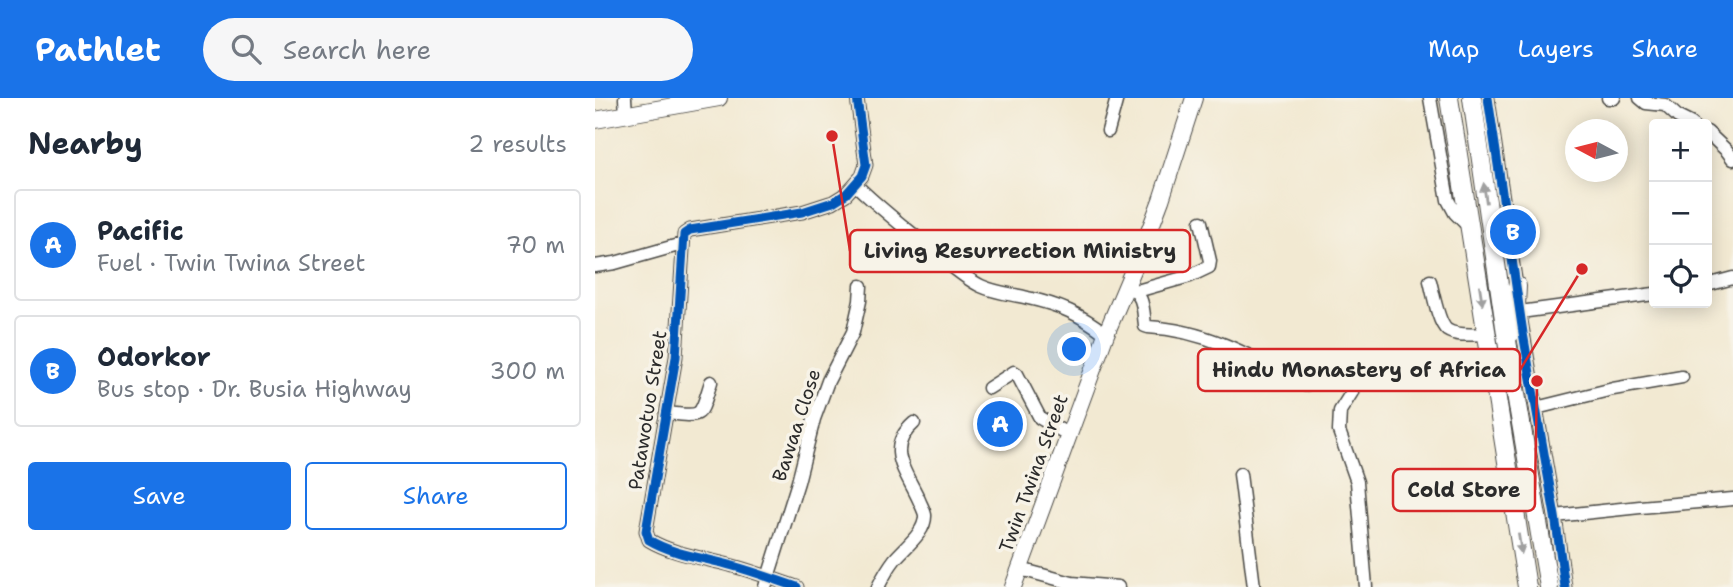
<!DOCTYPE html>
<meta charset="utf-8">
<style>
body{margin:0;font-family:"Shantell Sans",sans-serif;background:#f6f6f7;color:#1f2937}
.controls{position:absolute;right:21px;top:21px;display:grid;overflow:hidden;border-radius:7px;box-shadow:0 4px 18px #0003}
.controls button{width:63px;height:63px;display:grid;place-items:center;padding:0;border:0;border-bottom:2px solid #e0e1e3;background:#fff;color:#1f2937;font:35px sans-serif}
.compass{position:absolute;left:970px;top:21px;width:63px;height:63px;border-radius:50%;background:#fff;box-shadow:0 4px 18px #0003;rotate:277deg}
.you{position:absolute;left:480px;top:252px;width:24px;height:24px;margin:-18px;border:5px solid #fff;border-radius:50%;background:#1a73e8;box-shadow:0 0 0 10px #1a73e833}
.badge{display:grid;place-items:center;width:46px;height:46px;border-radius:50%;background:#1a73e8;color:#fff;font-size:23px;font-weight:700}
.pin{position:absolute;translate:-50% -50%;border:4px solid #fff;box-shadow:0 2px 7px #0006}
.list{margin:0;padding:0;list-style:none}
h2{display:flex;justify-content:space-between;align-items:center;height:91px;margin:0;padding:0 28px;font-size:30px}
h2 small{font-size:23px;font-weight:400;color:#747a83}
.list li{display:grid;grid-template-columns:46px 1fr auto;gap:21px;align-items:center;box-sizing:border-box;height:112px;margin:0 14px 14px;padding:0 14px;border:2px solid #e0e1e3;border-radius:7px}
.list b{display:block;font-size:26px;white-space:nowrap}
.list p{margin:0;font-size:23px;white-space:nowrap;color:#747a83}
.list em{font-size:23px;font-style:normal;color:#747a83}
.actions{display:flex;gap:14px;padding:21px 28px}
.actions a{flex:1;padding:16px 0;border:2px solid #1a73e8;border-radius:7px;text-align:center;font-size:24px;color:#1a73e8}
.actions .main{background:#1a73e8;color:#fff}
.icon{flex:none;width:38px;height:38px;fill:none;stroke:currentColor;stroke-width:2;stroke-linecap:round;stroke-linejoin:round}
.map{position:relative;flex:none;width:1138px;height:489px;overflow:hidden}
header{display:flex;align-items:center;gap:42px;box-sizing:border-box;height:98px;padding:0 35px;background:#1a73e8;color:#fff}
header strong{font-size:33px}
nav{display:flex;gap:38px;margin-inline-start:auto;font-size:24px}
.search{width:490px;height:63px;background:#f6f6f7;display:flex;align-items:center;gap:18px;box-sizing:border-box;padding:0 24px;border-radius:38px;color:#747a83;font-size:26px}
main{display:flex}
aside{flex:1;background:#fff}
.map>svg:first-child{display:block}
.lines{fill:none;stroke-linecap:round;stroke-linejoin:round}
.minor-casing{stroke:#494844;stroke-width:15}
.major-casing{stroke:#494844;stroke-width:18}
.highway-casing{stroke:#494844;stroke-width:20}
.minor{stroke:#fff;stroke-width:12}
.major{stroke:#fff;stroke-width:16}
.highway{stroke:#fff;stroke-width:18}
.cycleway-casing{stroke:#f7f3e8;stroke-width:13}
.cycleway{stroke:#0057b8;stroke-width:9}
.oneway{fill:#a0a0a0}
.labels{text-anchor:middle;stroke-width:7;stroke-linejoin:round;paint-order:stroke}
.street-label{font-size:19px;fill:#2b2b2b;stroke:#f7f3e8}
.leader{fill:none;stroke:#d62828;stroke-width:2.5}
.callout-dot{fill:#d62828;stroke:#f7f3e8;stroke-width:2.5}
.callout{fill:#f7f3e8;stroke:#d62828;stroke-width:2.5}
.callout-label{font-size:21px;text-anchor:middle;font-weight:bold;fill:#2b2b2b}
</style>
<header>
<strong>Pathlet</strong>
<div class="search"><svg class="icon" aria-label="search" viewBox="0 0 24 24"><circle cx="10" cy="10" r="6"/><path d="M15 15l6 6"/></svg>Search here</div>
<nav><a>Map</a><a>Layers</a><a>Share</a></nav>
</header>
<main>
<aside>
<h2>Nearby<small>2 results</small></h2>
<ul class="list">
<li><span class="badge">A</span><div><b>Pacific</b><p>Fuel · Twin Twina Street</p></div><em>70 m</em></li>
<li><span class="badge">B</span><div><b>Odorkor</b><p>Bus stop · Dr. Busia Highway</p></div><em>300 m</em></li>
</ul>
<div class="actions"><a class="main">Save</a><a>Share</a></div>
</aside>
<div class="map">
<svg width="1138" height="489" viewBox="0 0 1138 489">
<rect width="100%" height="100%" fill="#f7f3e8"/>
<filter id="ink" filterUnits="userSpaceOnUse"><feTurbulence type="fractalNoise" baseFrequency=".0143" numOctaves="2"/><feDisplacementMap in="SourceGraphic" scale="14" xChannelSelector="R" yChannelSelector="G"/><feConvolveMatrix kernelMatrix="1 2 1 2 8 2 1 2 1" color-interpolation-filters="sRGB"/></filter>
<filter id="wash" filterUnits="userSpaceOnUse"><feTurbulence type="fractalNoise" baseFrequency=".00686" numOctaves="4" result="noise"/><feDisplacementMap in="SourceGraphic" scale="28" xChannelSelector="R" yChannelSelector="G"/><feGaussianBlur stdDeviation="1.57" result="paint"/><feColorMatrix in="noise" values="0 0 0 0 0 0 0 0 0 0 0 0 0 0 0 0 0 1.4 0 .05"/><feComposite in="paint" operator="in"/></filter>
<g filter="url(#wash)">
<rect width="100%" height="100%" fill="#f2e9d2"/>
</g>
<g filter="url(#ink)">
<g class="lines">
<g class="minor-casing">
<path id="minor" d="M30 0 31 17
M835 0 853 102 860 115 875 130
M893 0 922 193
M1013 0H1019
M1045 0 1051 5 1070 7 1083 19 1097 26
M513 33 522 0
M1112 34 1132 53 1138 61
M260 86C284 110 312 131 338 153 353 165 369 180 386 188 401 195 417 196 433 200 465 207 485 216 511 236
M0 168 20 165 87 146
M835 183C838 194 843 225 852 232 862 239 881 236 892 236
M532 187C549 196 548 210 550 228L553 229C612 232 660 260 710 287
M1112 187 1138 180
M542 193 595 178 614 169 615 163 606 124
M924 211 960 418 970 489
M925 214 1059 196
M394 290 419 274 422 276 445 320 474 337
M757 294 745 313 744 333 762 384 771 489
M941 310 1018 291 1087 279
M71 315C110 319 104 320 116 284
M645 376 659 489
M960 418 1045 409 1138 401
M425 471 477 485 523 489
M170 489 203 384 219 321 233 283 258 234 265 203 266 188
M202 489C181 482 160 474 138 468 111 460 79 457 54 442L51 433 81 259 89 136 95 132 207 114 238 104 251 96 267 78 271 67 262 0
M283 489C288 479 293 470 300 461 310 449 331 434 330 417 329 412 326 407 324 402 311 373 289 351 319 325"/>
</g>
<g class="major-casing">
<path id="major" d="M0 22 124 0
M418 489 511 236 552 139 566 102 599 0"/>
</g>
<g class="highway-casing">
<path id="highway" d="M854 0 932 489
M877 0 913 249 954 489
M916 235 921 207 922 188"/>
</g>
<use href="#minor" class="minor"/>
<use href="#major" class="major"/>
<use href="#highway" class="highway"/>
<g class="cycleway-casing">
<path id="cycleway" d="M893 0 928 235 960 418 970 489
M202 489C181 482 160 474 138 468 111 460 79 457 54 442L51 433 81 259 89 136 95 132 207 114 238 104 251 96 267 78 271 67 262 0"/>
</g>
<use href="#cycleway" class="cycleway"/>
</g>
<defs><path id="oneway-solid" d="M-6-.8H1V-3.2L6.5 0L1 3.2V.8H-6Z" transform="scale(1.75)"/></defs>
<g class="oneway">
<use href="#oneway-solid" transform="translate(890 95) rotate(-98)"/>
<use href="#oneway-solid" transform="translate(886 197) rotate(81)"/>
<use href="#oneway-solid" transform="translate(925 446) rotate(81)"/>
</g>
</g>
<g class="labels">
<g class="street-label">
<text transform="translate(52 312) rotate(-81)" y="7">Patawotuo Street</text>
<text transform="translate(201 327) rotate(-72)" y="7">Bawaa Close</text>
<text transform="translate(438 375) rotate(-70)" y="7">Twin Twina Street</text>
</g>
</g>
<path class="leader" d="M237 38L255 153M987 171L925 272M942 283L940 392"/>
<g class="callout-dot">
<circle cx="237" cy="38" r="7"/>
<circle cx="987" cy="171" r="7"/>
<circle cx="942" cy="283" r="7"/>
</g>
<g class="callout">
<rect x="255" y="132" width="340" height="42" rx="7"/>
<rect x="603" y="251" width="322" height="42" rx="7"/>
<rect x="798" y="371" width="142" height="42" rx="7"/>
</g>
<g class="callout-label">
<text x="425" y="160">Living Resurrection Ministry</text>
<text x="764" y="279">Hindu Monastery of Africa</text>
<text x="869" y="399">Cold Store</text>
</g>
</svg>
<div class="controls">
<button>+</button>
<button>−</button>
<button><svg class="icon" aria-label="locate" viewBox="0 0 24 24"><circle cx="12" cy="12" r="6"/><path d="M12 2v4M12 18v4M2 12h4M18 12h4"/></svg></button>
</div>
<svg class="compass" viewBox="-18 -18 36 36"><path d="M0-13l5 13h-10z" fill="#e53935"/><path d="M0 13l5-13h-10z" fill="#747a83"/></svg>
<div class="you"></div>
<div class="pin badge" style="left:405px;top:326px">A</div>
<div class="pin badge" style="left:918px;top:134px">B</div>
</div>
</main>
